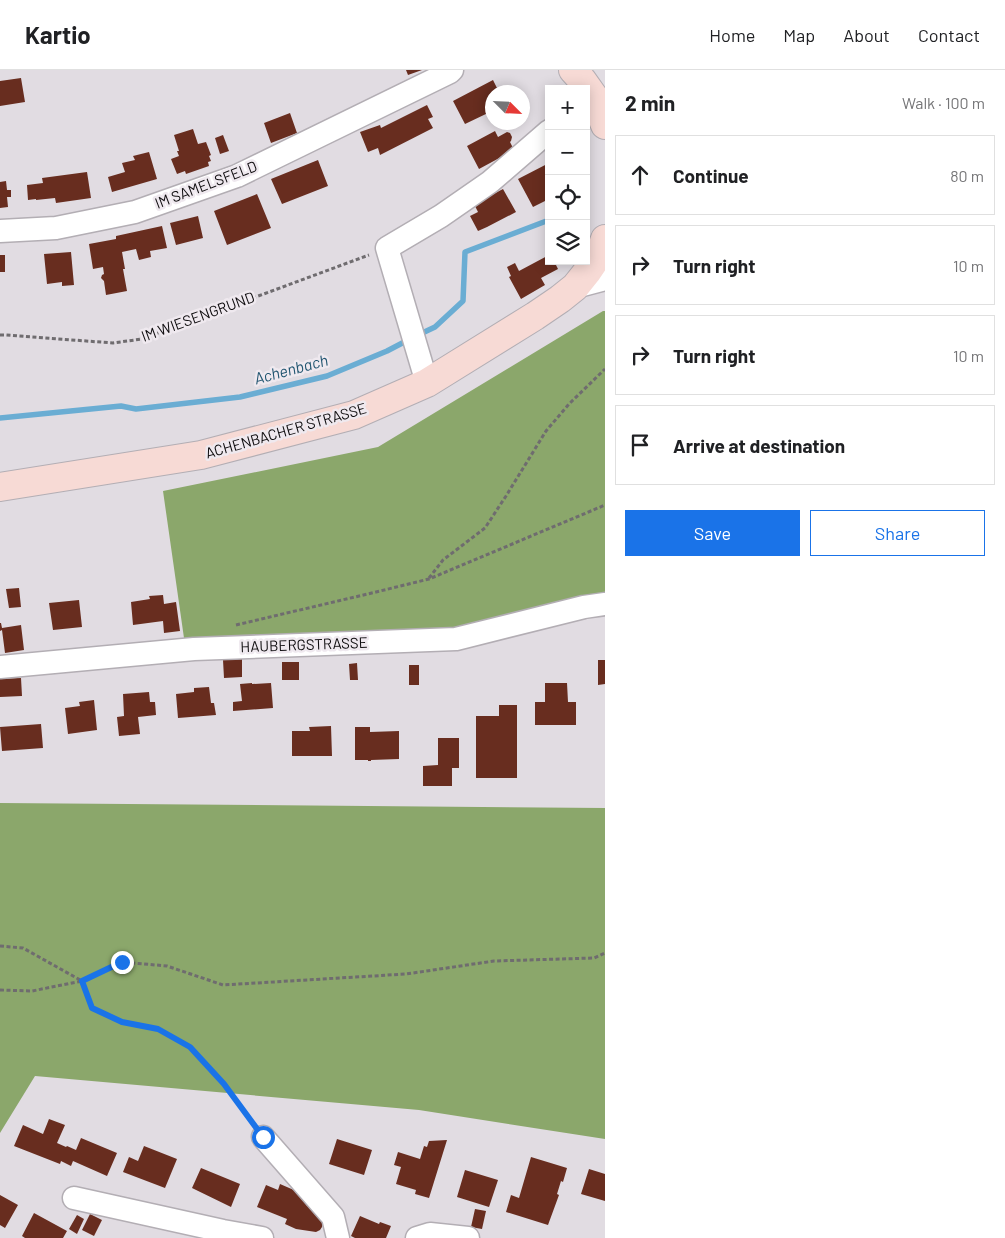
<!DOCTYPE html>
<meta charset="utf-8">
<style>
body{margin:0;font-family:Barlow,sans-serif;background:#f6f6f6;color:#202124}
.controls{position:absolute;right:15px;top:15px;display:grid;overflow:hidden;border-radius:0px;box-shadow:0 2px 12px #0003}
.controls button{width:45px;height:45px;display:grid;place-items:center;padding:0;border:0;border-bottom:1px solid #e0e0e0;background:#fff;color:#202124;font:25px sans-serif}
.compass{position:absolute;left:485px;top:15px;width:45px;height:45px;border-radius:50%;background:#fff;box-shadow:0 2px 12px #0003;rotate:114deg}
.stop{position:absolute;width:15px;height:15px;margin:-11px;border:4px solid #1a73e8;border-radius:50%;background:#fff}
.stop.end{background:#1a73e8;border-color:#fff;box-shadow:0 1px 5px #0008}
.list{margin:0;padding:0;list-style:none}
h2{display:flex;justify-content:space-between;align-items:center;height:65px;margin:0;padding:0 20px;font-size:21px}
h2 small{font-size:16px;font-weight:400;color:#757577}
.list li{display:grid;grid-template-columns:32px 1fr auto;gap:15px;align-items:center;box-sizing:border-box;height:80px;margin:0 10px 10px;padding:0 10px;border:1px solid #e0e0e0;border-radius:0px}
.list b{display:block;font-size:19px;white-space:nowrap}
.list em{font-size:16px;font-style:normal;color:#757577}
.actions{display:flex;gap:10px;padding:15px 20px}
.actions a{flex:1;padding:11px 0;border:1px solid #1a73e8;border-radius:0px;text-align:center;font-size:18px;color:#1a73e8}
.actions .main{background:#1a73e8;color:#fff}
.icon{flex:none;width:28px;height:28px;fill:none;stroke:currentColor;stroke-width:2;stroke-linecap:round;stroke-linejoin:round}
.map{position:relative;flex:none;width:605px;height:1168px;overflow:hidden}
header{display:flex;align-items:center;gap:30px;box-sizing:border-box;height:70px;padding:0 25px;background:#fff;border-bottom:1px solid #e0e0e0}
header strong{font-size:24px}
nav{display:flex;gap:28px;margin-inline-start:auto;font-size:18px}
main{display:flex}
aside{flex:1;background:#fff}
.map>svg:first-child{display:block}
.forest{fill:#8ba76b}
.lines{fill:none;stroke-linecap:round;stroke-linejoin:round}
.stream{stroke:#6aadd3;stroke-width:5.5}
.building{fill:#682d1f}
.minor-casing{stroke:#b3aeb4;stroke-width:25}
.secondary-casing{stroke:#b3aeb4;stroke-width:30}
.path{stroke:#6f6c6f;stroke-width:3;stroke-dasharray:4 2.5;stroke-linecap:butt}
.minor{stroke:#fff;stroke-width:22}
.secondary{stroke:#f7dad5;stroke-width:28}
.route{stroke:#1a73e8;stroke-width:6}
.labels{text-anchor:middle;stroke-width:5;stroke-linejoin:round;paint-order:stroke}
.street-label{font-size:15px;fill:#0d0b0d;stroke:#efe9ef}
.water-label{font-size:16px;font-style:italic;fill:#215570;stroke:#efe9ef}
</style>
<header>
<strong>Kartio</strong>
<nav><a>Home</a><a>Map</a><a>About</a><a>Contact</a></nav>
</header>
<main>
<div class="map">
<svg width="605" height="1168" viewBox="0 0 605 1168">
<rect width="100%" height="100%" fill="#e1dce2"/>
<path class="forest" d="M603 241H605V541L434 575H185L163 421 378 377Z
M0 733 605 738V1069L419 1040 35 1006 0 1063Z"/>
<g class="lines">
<path class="stream" d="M418 265 435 257 463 231 465 182 549 150
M0 348 121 336 136 339 240 327 327 306 387 281 410 269"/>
</g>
<path class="building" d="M406 0H422L408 5Z
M21 8 25 32 0 36V11Z
M493 10 499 22H492V44L489 45 488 43 465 54 453 31Z
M427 35 433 47 428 49 433 58 380 85 378 78 368 82 360 62 380 55 381 58Z
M290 43 297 63 271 73 264 53Z
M193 59 198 74 206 72 211 85 209 86 211 91 208 92 209 96 186 104 185 101 177 104 171 89 179 86 177 81H179L174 65Z
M495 61 498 67 507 62 510 63 512 67 511 71 510 72 514 80 479 99 467 76Z
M223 65 229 81 220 84 215 68Z
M149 82 157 109 112 122 108 107 125 102 122 93 135 90 133 86Z
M549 87V129L533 137 518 109 549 93 546 88Z
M318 90 328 116 282 134 271 109Z
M87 102 91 128 56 133 55 128 36 130V129L28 130 27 115 43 113 42 108Z
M6 111 7 120H11V127H7L8 137 0 138V112Z
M503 119 516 142 487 157 478 161 470 146 478 142 474 134Z
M257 124 271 158 227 175 214 141Z
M198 146 203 168 176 175 170 153Z
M162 156 167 178 150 181 151 187 139 190 136 179 122 182 125 199H123L127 221 106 225 104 211 101 208 102 205 104 204 103 197 93 199 89 174 116 169V166Z
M71 182 74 215 62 216V212L47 214 44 184Z
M0 185H5V202H0Z
M549 185V191H554L558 199 541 208 545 215 521 229 509 207 511 206 507 197 515 193 519 201Z
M19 518 21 537 9 538 6 519Z
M163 525 164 534 176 532 180 561 164 563 163 551 133 555 131 532 150 529 149 526Z
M79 530 82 557 53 560 49 533Z
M0 553H1L2 558 21 555 24 580 5 583 2 560 0 561Z
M242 589V607L224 608 223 590Z
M598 590H605V614L598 615Z
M282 592H299V610H282Z
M357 593 358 610H350L349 594Z
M409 595H419V615H409Z
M21 608 22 626 0 627V609Z
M252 613V614L271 613 273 638 233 641V632L242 631 240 614Z
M545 613H567L568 632H576V655H535V632H545Z
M209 617 211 633H214L216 645 178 648 176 624 194 622V618Z
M149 622 150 632H155L156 645 138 647 140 664 119 666 117 647 124 646 123 624Z
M94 630 97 660 68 664 65 638 80 636 79 632Z
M499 635H517V708H476V646H499Z
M41 654 43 678 2 681 0 657Z
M331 656 332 686H292V661H310L309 657Z
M355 657H370V662L399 661V689L371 690V691H368V690H355Z
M438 668H459V698H452V716H423V696L438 695Z
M49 1049 65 1055 57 1073 66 1077 67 1076 76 1080 81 1068 117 1083 107 1106 73 1091 71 1096 61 1091 60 1094 14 1076 23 1055 43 1064Z
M337 1069 372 1080 364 1105 329 1094Z
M447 1070 429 1128 415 1124 416 1120 396 1114 401 1097 394 1095 398 1082 420 1089 424 1076 427 1077 429 1071Z
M144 1076 177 1089 165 1118 123 1102 129 1087 138 1091Z
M531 1087 567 1098 563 1112 561 1111 557 1124 559 1125 548 1155 506 1142 511 1125 519 1128Z
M201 1098 240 1114 231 1137 192 1118Z
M589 1099 605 1104V1131L581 1124Z
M465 1100 498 1110 489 1137 457 1127Z
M280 1114 310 1127 306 1135 317 1139 323 1151 322 1157 320 1160 316 1162 296 1159 285 1154 287 1149 257 1137 266 1115 278 1120Z
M0 1125 18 1135 5 1158 0 1155Z
M475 1139 486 1141 482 1159 471 1157Z
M34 1143 67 1161 63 1168H25L22 1166Z
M90 1144 102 1150 94 1166 82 1160Z
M77 1145 84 1149 77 1164 69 1159Z
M360 1146 379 1154 380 1152 391 1156 386 1168H355L351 1166Z"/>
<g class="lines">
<g class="minor-casing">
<path id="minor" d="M0 161 56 158 135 142 237 106 450 2 452 0
M575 217 605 209
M427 313 387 178 441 146 490 112 549 61
M0 597 194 579 456 569 584 537 605 534
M263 1067 333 1147 338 1168
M74 1128 223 1161 262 1168
M417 1168 430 1164 468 1168"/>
</g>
<g class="secondary-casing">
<path id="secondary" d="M573 0 582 10 594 27 605 55
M0 417 201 385 354 345 427 313 535 246 560 229 575 217 587 202 600 183 605 169"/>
</g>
<path class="path" d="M0 265H6L113 273 142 269 369 185
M429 508 443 490 485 458 506 426 546 361 569 334 605 299
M236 555 376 522 429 509 605 435
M0 876 23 878 82 911 92 938 122 952 158 959 190 977 224 1014 251 1050
M0 920 32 921 82 911 122 892 167 896 223 915 406 904 494 891 594 888 605 883"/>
<use href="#minor" class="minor"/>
<use href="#secondary" class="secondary"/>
</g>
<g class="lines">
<path class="route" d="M122 892 82 911 92 938 122 952 158 959 190 977 224 1014 263 1067"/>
</g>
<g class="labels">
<g class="street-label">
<text transform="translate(206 115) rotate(-21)" y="5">IM SAMELSFELD</text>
<text transform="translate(198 247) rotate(-20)" y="5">IM WIESENGRUND</text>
<text transform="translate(286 361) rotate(-16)" y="5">ACHENBACHER STRASSE</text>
<text transform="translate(304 575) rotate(-2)" y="5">HAUBERGSTRASSE</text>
</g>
<g class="water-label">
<text transform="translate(291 299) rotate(-15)" y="6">Achenbach</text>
</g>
</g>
</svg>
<div class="controls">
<button>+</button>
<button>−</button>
<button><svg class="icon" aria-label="locate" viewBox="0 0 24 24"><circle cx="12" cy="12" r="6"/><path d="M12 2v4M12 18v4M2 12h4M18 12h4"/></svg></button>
<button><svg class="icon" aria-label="layers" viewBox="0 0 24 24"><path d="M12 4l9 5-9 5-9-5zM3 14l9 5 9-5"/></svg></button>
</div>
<svg class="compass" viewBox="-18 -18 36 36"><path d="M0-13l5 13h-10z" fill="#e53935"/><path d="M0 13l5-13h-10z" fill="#757577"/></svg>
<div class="stop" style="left:263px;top:1067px"></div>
<div class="stop end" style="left:122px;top:892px"></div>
</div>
<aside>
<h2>2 min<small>Walk · 100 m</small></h2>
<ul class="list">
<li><svg class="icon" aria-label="ahead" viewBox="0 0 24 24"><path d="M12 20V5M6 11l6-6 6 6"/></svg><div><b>Continue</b></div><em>80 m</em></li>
<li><svg class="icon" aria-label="right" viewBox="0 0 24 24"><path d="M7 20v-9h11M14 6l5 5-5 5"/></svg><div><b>Turn right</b></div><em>10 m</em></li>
<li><svg class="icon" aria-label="right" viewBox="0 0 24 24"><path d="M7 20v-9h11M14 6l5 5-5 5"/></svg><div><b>Turn right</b></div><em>10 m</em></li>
<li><svg class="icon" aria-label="arrive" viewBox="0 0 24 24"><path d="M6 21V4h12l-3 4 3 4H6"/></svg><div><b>Arrive at destination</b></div></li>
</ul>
<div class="actions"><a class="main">Save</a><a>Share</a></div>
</aside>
</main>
